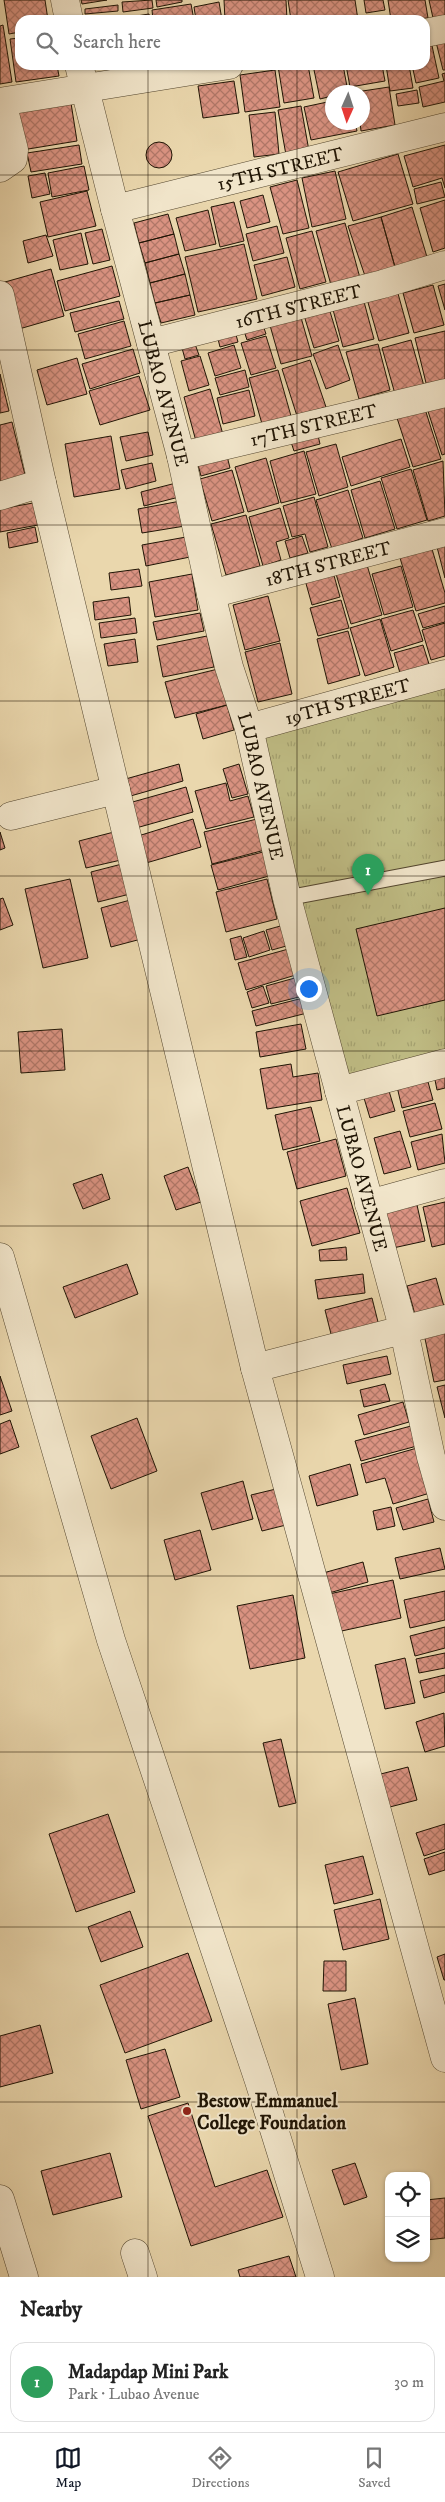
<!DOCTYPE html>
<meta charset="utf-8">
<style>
body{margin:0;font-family:"IM FELL DW Pica",serif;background:#f6f6f6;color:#222}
.controls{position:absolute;right:15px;bottom:15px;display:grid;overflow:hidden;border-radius:10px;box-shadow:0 1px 4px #0004}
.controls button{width:45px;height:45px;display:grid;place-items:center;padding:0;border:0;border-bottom:1px solid #e0e0e0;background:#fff;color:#222;font:25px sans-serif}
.compass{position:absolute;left:325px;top:85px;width:45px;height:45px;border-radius:50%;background:#fff;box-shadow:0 1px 4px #0004;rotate:183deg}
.you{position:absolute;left:308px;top:988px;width:18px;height:18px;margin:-12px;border:4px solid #fff;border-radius:50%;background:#1a73e8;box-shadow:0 0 0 8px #1a73e833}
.badge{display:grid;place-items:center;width:32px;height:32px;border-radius:50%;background:#111827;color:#fff;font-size:16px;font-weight:700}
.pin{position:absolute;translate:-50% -41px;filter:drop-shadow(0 1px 2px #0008)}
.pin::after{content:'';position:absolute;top:26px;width:18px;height:15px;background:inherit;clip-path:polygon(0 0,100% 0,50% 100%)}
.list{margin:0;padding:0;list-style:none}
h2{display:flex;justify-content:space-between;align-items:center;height:65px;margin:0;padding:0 20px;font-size:21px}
h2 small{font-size:16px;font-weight:400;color:#767676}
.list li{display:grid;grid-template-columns:32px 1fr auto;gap:15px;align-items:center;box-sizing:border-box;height:80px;margin:0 10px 10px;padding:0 10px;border:1px solid #e0e0e0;border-radius:15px}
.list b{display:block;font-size:19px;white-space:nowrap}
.list p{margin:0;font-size:16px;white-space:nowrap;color:#767676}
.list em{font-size:16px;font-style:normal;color:#767676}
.icon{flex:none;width:28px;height:28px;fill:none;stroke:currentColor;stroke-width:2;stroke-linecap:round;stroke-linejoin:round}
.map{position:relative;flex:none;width:445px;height:2277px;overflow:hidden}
.search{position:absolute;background:#fff;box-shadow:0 1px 4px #0004;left:15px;right:15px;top:15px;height:55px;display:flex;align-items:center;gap:12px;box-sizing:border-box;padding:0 18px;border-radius:15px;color:#767676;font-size:19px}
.sheet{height:155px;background:#fff}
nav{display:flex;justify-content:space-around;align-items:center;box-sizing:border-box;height:70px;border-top:1px solid #e0e0e0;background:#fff;font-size:14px;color:#767676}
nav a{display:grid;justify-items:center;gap:2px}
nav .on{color:#111827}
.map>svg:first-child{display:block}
.park{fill:url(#park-tufts);stroke:#6f6844}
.building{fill:url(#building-cross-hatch);stroke:#1f1404}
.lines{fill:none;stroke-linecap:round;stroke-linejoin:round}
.lane-casing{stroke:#52452e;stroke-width:17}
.street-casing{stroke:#52452e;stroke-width:29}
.lane{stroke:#f1e5ca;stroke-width:15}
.street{stroke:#f1e5ca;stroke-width:28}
.grid{fill:none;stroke:#1f1404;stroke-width:1;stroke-opacity:0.55}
.poi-dot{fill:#8f2418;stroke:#f1e5ca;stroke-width:2}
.labels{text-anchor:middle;stroke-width:4;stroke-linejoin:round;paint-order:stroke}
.street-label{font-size:19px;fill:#1f1404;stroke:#f1e5ca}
.poi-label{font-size:19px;font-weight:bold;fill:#1f1404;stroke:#f1e5ca;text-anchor:start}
</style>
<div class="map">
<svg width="445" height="2277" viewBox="0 0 445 2277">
<defs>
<pattern id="park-tufts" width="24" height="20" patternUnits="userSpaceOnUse" patternTransform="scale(1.25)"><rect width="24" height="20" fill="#bfbc84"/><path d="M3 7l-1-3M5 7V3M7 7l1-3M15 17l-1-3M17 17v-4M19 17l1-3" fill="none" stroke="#a4a170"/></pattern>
<pattern id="building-cross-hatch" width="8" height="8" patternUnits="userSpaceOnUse" patternTransform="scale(1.25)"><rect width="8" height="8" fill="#da9382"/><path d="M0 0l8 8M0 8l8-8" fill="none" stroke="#b07768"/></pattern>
</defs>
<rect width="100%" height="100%" fill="#ead7ad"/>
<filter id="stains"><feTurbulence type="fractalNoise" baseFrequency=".004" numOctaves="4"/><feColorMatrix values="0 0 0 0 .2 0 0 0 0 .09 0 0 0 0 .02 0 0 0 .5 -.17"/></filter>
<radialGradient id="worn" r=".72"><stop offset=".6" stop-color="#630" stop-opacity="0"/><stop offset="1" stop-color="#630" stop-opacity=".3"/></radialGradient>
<path class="park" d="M445 676V1063L339 1091 249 728Z"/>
<path class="building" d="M4 0H45L48 20H20V32L9 34Z
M81 0H107L82 4Z
M152 0 153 8 123 12 122 2Z
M156 0H182V2L157 7Z
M224 0H286L287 20H225Z
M288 0H355L358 20H291Z
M364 0H383L385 10 366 13Z
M388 0H425L428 18 391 20Z
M429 0H445V16L433 18Z
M219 2 222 20H196L194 7Z
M191 4 194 20H153L152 10Z
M118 5V11L85 14V9Z
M149 14 150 20H124V18Z
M119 16V20H84Z
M3 25 12 82 0 84V26Z
M20 38V65H57L59 76 16 82 10 39Z
M445 40V70H443L436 42Z
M431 41 439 78 416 83 412 65H425V42Z
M90 65H125L90 69Z
M308 65 314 98 284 103 278 66Z
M313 65H343L348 92H332V96L320 99Z
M346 65H382L385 81 350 87Z
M386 65H409L413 88 390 91Z
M275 70 280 107 245 112 240 75Z
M445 73V102L423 107 419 87 444 81 442 74Z
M234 81 239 113 203 118 198 86Z
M389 87 395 125 361 131 360 122H362V92H356Z
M417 90 419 103 398 106 396 94Z
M332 101V122H355L357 131 311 140 304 107Z
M71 103 77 141 22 150 16 112Z
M301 106 309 151 286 155 278 110Z
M275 112 279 154 254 157 249 115Z
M146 155a13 13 0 1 1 26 0a13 13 0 1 1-26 0Z
M79 145 82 164 31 172 27 153Z
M445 145V188L442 178 413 187 404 156Z
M398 154 413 204 353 221 338 172Z
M84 166 89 190 52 197 48 173Z
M335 171 346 219 312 227 302 178Z
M45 173 50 194 32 198 28 176Z
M297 180 309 228 283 234 270 187Z
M441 182 445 197 417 204 414 189Z
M87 191 96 226 48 237 40 202Z
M263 195 270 222 247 228 240 201Z
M445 200V248L433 252 420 208Z
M234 202 244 241 220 247 211 207Z
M412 207 427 257 395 267 381 217Z
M208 210 216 244 185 251 176 218Z
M168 214 174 234 139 243 134 223Z
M381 217 395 267 365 276 348 226Z
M345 223 360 278 331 285 316 231Z
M277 226 284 253 253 261 246 234Z
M102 229 110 260 93 264 85 233Z
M312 231 326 282 300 289 286 238Z
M81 233 88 264 60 270 53 240Z
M174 234 179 254 145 263 139 243Z
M46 235 53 256 28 263 23 241Z
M244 244 257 299 198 312 185 257Z
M179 254 185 274 150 283 145 263Z
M287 257 295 287 262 296 254 265Z
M112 266 120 296 65 311 57 281Z
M51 269 64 316 19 329 5 282Z
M185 274 190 295 155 303 150 283Z
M445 284V310L438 286Z
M433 285 444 325 414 333 403 293Z
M397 290 409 333 379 341 367 299Z
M190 295 195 315 161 323 155 303Z
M363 298 374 339 343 347 332 306Z
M119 301 124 319 75 332 70 313Z
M328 305 339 341 314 348 303 312Z
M300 314 312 356 281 364 269 322Z
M124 321 131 346 85 359 78 334Z
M262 322 266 334 247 340 243 328Z
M235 331 238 342 220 347 217 335Z
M445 331V383L427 387 415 338Z
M266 336 276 368 251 375 241 343Z
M411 340 424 386 395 394 382 348Z
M195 344 199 355 185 359 182 348Z
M378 344 390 390 359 399 346 352Z
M234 345 241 368 215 376 208 353Z
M338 345 350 380 326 389 313 354Z
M133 349 140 373 90 389 82 364Z
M200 356 209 385 189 391 181 361Z
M77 358 87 394 47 405 37 370Z
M310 360 326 407 297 416 282 369Z
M245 370 249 387 220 395 215 378Z
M278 370 291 416 262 424 249 378Z
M0 374 9 411 0 413Z
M139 376 150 410 100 425 89 391Z
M210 389 224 438 197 445 184 397Z
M249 390 255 416 223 424 217 398Z
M445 399V454L442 455 426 405Z
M425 409 441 459 413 467 397 418Z
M12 422 27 483 0 489V425Z
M317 431 320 444 294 451 290 439Z
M148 432 153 455 126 461 120 437Z
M111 436 120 489 74 497 65 444Z
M401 439 410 467 351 486 342 457Z
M336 444 348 487 319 496 306 452Z
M304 451 316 494 281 503 270 461Z
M226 452 230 468 201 476 197 461Z
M266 458 279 503 248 512 235 467Z
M443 461 445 516 428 521 413 470Z
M152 463 156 481 126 489 121 470Z
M411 469 427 520 397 529 381 478Z
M232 470 244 512 212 521 200 479Z
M380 481 395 529 365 538 351 490Z
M180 482 183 496 144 506 141 492Z
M348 490 363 538 332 549 316 500Z
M314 497 328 547 310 552 305 534 292 537 283 506Z
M186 500 191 525 142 533 138 509Z
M33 503 38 525 0 532V509Z
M280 508 289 538 276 542 281 560 263 566 249 517Z
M246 515 260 566 226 575 211 524Z
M35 527 38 542 9 548 7 533Z
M302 536 308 553 290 558 285 541Z
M186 537 190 557 146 566 142 545Z
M445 545V578L437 547Z
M432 549 445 593V603L416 611 400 558Z
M367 565 382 615 351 624 336 574Z
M401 566 413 607 384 615 372 574Z
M139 569 142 586 111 590 109 573Z
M333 572 340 597 312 605 305 580Z
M192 574 198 610 155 617 149 582Z
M268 596 280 641 245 650 233 605Z
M129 597 131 615 95 620 93 602Z
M341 600 349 628 318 636 310 608Z
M445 606V622L423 628 418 614Z
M413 610 423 641 391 651 381 619Z
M200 613 204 631 157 640 153 622Z
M135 618 137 633 101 638 99 623Z
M380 619 394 667 365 676 350 628Z
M445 623V656L431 660 422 630Z
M348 631 360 675 328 684 317 639Z
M207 636 214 667 163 677 157 646Z
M135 639 138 662 108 666 104 644Z
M280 643 292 694 258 702 245 652Z
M423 645 429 664 400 673 394 653Z
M218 669 227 705 175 718 165 682Z
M227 705 234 730 203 739 196 714Z
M179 764 183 781 127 797 122 780Z
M239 764 248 794 232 798 223 769Z
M226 783 230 801 248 796 254 817 206 829 195 791Z
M186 787 193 812 136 828 129 803Z
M193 819 201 847 146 863 138 836Z
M257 819 265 850 212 864 204 832Z
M0 832 5 848 0 850Z
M114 832 121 860 86 868 79 841Z
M263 852 269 876 218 890 211 865Z
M122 864 130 894 98 902 91 872Z
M70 879 88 958 43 968 25 889Z
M267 879 277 919 226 932 216 892Z
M3 898 13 925 0 930V899Z
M134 899 145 938 111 947 101 908Z
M445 908V1000L377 1016 356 929Z
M284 925 290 945 272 950 266 930Z
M264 931 270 950 249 957 243 938Z
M241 936 247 957 235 960 230 939Z
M292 948 299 974 246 990 238 963Z
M302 976 307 995 271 1004 266 986Z
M263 986 269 1003 252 1008 247 992Z
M303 998 307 1013 256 1026 252 1011Z
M301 1024 306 1049 260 1057 256 1032Z
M62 1029 65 1070 21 1073 18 1032Z
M291 1064 293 1077 318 1073 322 1100 267 1109 260 1069Z
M445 1067V1088L437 1090 433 1070Z
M425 1071 433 1100 402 1108 395 1078Z
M386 1081 395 1111 370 1118 361 1088Z
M435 1103 442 1129 410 1137 403 1111Z
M311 1107 320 1141 283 1150 275 1115Z
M400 1131 411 1167 384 1174 374 1138Z
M442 1134 445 1163 418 1170 411 1142Z
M336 1139 346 1176 297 1189 287 1152Z
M188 1167 201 1202 176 1210 164 1176Z
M102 1174 110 1199 83 1209 73 1184Z
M347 1188 360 1233 312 1246 300 1201Z
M445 1202V1244L432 1247 423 1207Z
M417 1205 425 1241 393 1248 385 1212Z
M346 1247 347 1260 320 1261 319 1250Z
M127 1264 138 1294 75 1318 63 1287Z
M363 1274 365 1293 318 1299 315 1280Z
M436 1278 445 1310 416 1318 407 1286Z
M372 1298 380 1330 333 1342 325 1310Z
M445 1324V1380L434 1382 423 1329Z
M387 1356 391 1374 347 1384 343 1365Z
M0 1376 12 1411 0 1415Z
M385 1384 390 1401 364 1407 360 1390Z
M445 1385V1418L437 1387Z
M403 1402 409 1422 364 1435 358 1415Z
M137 1418 157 1471 111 1489 91 1436Z
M10 1420 19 1447 0 1454V1424Z
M411 1426 417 1446 361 1461 355 1441Z
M417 1448 430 1493 393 1504 385 1478 366 1483 361 1464Z
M350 1464 358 1495 317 1506 309 1476Z
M243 1481 253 1519 212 1530 201 1493Z
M276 1489 286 1525 262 1531 251 1495Z
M428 1499 434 1522 403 1530 396 1508Z
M391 1507 395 1526 377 1530 373 1511Z
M200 1530 211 1570 175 1580 164 1540Z
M440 1548 445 1569 400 1579 395 1558Z
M363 1562 368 1582 329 1593 323 1573Z
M393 1580 401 1618 337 1632 329 1594Z
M445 1591V1620L410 1628 404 1600Z
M293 1595 305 1658 250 1669 237 1606Z
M445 1627V1648L415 1656 410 1636Z
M445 1653V1668L419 1673 416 1659Z
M405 1658 415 1703 385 1709 375 1665Z
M445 1675V1692L424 1698 420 1681Z
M444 1713 445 1746 425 1752 416 1722Z
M281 1739 296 1803 279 1807 263 1743Z
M408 1767 417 1800 382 1809 373 1776Z
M108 1814 135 1892 76 1912 49 1834Z
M445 1824V1849L424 1856 416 1833Z
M445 1852V1870L429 1875 424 1859Z
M363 1856 373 1894 334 1904 325 1865Z
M380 1899 389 1939 343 1950 334 1910Z
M130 1911 143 1947 101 1962 88 1927Z
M188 1953 212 2021 125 2053 100 1985Z
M445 1954V1980H444L437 1957Z
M324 1961H346V1991H323Z
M355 1998 368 2064 341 2070 328 2004Z
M40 2025 53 2073 0 2087V2036Z
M165 2049 180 2097 141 2109 126 2060Z
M188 2103 215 2187 267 2170 283 2217 191 2246 148 2116Z
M110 2153 122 2197 53 2215 41 2171Z
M355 2163 367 2197 344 2205 332 2170Z
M445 2198V2238L426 2240V2200Z
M289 2256 296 2277H240L238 2270Z"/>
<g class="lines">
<g class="lane-casing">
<path id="lane" d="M287 898 445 868"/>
</g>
<g class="street-casing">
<g id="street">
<path d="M65 0 69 20"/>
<path d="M425 33 445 29"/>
<path id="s1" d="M79 65 115 209 181 456 211 594 229 667 249 728 287 898 404 1331 431 1457 445 1506"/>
<path d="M0 102 229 65"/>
<path d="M0 168 13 159 14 150 2 102"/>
<path id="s2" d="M115 209 445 127"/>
<path d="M0 295 42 483 255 1368 445 2058"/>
<path id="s3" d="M151 343 383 284 445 265"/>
<path id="s4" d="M181 456 445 393"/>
<path d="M0 496 42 483"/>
<path id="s5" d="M211 594 445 532"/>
<path id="s6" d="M249 728 445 674"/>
<path d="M11 816 116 790"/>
<path d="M339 1091 445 1063"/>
<path d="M369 1204 445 1183"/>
<path d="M0 1257 111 1640 259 2081 320 2277"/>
<path d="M255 1368 445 1319"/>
<path d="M0 2199 24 2277"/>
<path d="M135 2253 143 2277"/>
</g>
</g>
<use href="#lane" class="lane"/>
<use href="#street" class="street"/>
</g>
<path class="grid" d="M148 0V20M297 0V20M148 65V2277M297 65V2277M0 175H445M0 350H445M0 525H445M0 701H445M0 876H445M0 1051H445M0 1226H445M0 1401H445M0 1576H445M0 1752H445M0 1927H445M0 2102H445"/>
<circle class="poi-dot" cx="187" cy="2111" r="5"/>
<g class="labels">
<g class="street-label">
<text dy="7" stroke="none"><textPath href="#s2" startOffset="170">15TH STREET</textPath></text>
<text dy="7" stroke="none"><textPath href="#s3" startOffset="152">16TH STREET</textPath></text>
<text dy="7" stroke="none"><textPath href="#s1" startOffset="339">LUBAO AVENUE</textPath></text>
<text dy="7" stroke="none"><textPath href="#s4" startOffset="136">17TH STREET</textPath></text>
<text dy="7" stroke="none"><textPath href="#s5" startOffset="121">18TH STREET</textPath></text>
<text dy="7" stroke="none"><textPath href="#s6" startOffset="102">19TH STREET</textPath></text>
<text dy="7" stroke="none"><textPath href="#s1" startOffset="744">LUBAO AVENUE</textPath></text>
<text dy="7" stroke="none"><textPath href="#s1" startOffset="1149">LUBAO AVENUE</textPath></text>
</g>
<g class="poi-label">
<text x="197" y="2107">Bestow Emmanuel<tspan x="197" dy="22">College Foundation</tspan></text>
</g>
</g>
<rect width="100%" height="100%" filter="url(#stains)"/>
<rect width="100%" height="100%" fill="url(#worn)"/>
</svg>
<div class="controls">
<button><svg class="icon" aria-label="locate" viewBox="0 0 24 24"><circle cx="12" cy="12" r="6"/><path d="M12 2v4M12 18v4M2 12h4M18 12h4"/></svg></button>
<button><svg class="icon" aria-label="layers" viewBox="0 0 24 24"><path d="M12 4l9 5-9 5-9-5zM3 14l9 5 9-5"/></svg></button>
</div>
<svg class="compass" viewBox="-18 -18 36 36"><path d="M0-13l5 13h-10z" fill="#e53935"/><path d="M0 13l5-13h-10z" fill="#767676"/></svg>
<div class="you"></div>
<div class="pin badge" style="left:368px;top:895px;background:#2e9e5b">1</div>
<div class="search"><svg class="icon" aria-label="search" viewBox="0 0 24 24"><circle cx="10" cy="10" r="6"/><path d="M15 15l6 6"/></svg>Search here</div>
</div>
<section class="sheet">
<h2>Nearby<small></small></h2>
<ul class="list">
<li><span class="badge" style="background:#2e9e5b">1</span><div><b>Madapdap Mini Park</b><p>Park · Lubao Avenue</p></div><em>30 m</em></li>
</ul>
</section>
<nav>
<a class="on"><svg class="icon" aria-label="map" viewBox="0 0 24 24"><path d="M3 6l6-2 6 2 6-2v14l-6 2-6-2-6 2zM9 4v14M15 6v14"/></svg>Map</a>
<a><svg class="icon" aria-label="directions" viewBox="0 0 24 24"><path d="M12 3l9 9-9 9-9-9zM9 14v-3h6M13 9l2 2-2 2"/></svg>Directions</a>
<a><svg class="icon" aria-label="saved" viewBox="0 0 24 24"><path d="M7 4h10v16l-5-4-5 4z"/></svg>Saved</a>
</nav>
